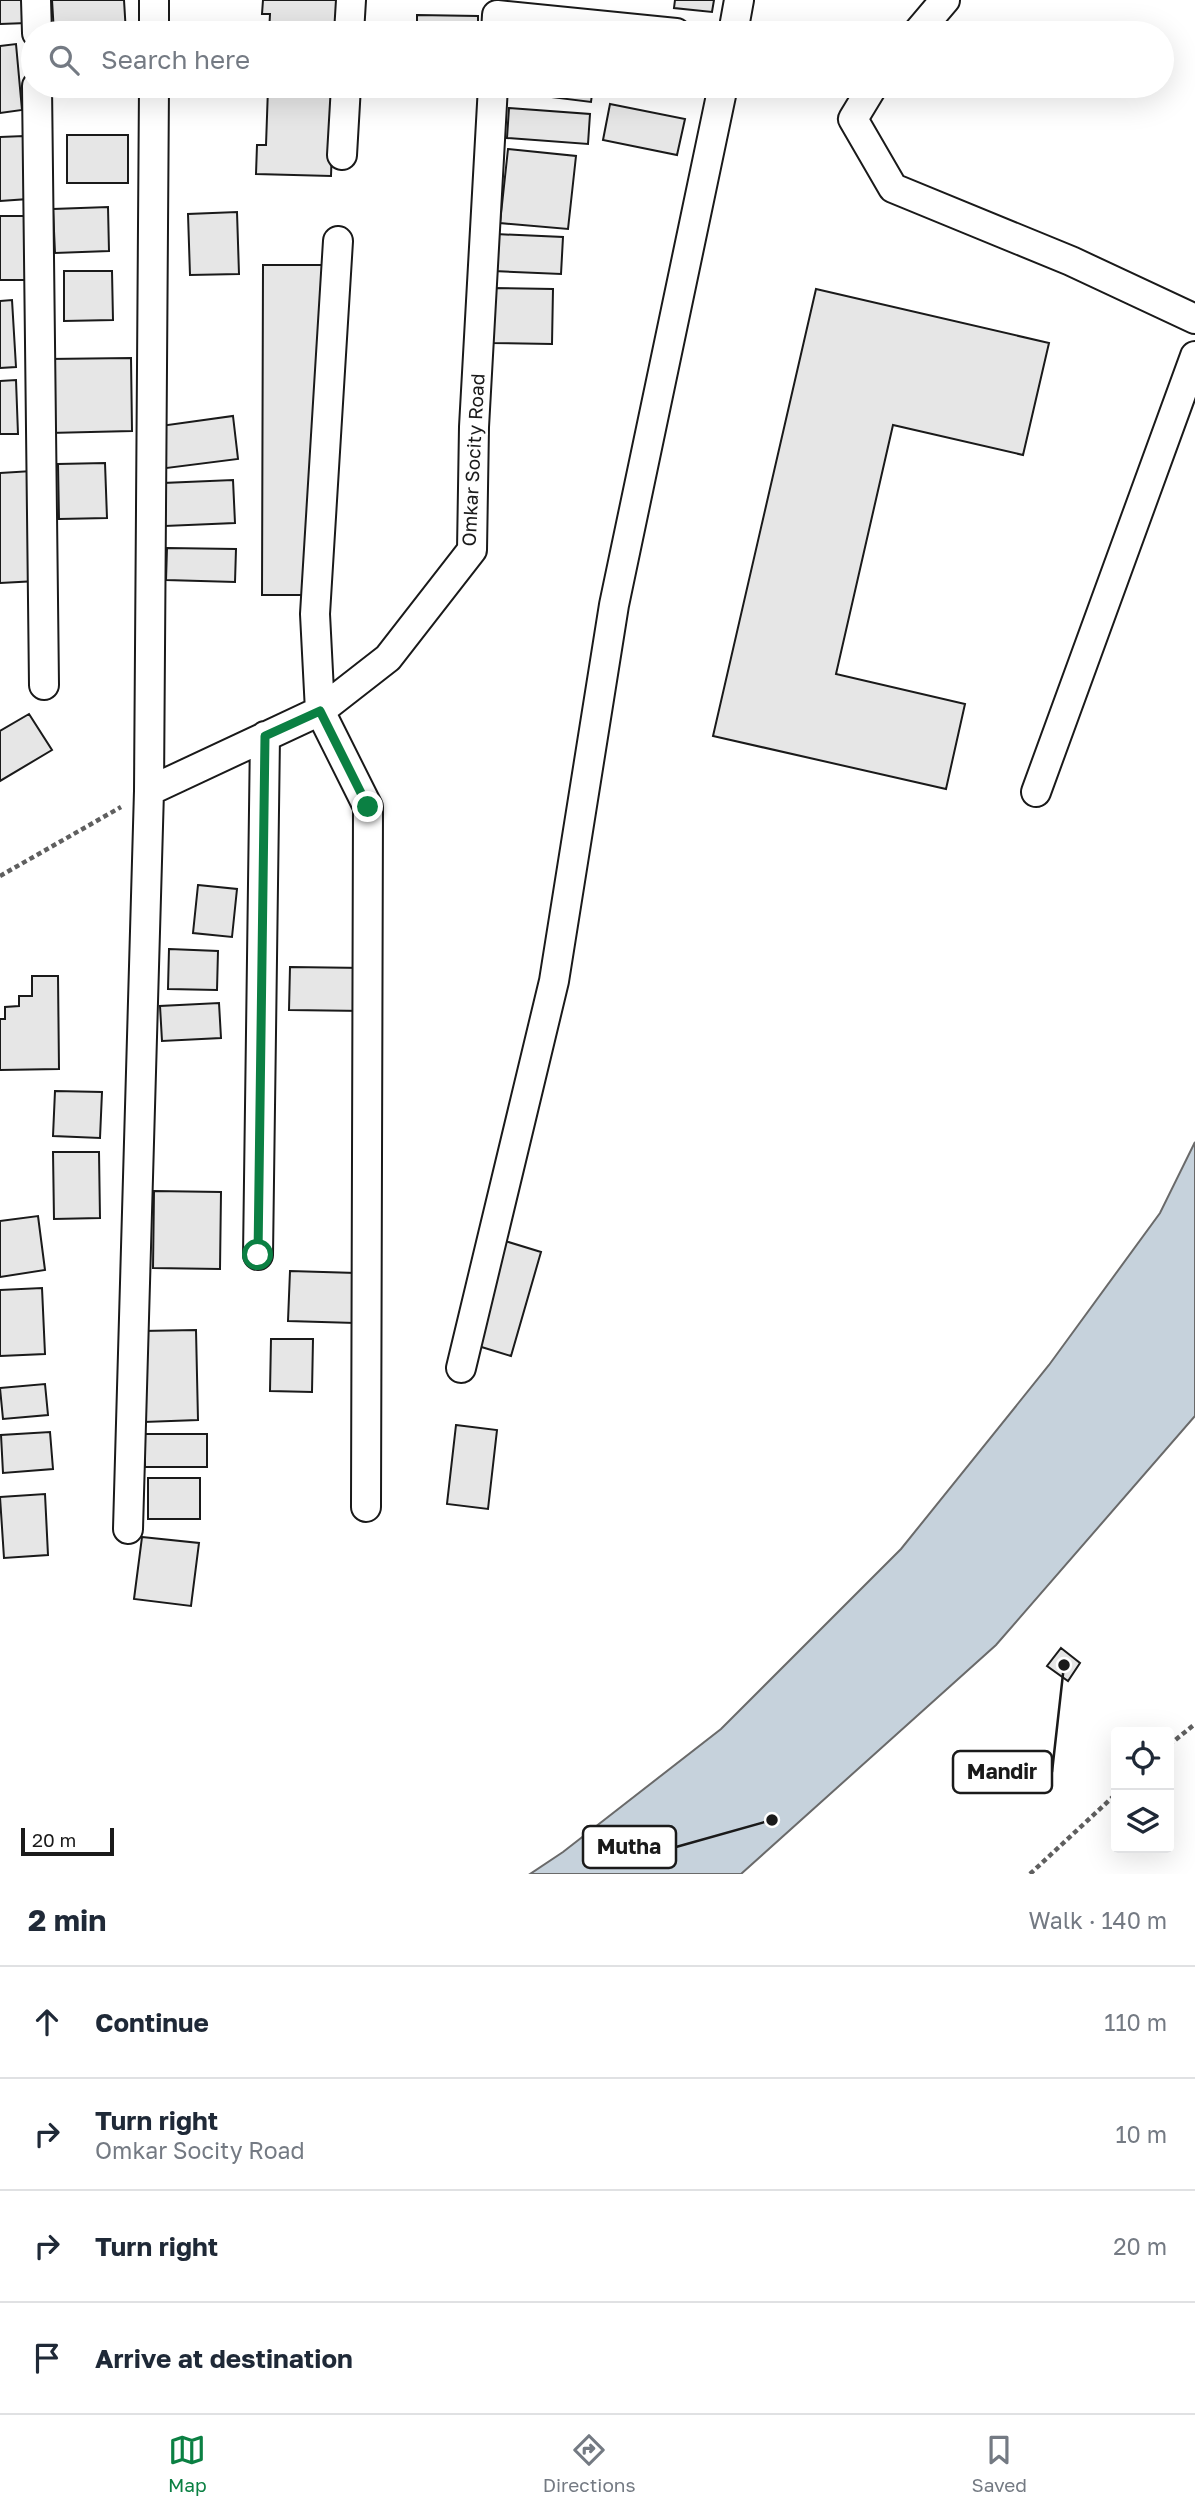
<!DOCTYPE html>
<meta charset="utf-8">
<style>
body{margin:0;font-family:"Golos Text",sans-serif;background:#f2f2f3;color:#1f2937}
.controls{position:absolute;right:21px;bottom:21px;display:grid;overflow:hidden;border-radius:7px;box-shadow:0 7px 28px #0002}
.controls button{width:63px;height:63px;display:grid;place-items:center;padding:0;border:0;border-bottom:2px solid #e0e1e3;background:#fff;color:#1f2937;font:35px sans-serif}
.scale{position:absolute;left:21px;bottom:18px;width:93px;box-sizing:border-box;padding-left:7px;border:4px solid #1a1a1a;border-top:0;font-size:19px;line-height:24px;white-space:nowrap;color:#1a1a1a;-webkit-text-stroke:5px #fff;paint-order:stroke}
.stop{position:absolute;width:21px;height:21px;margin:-16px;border:5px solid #0b8043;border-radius:50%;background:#fff}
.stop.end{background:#0b8043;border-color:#fff;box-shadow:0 2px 7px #0008}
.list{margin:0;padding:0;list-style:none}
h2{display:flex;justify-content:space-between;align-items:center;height:91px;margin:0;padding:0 28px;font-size:30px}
h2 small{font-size:23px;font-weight:400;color:#747a83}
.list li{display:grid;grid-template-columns:46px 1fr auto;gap:21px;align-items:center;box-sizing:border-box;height:112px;padding:0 28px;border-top:2px solid #e0e1e3}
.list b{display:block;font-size:26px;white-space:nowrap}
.list p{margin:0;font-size:23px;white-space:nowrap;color:#747a83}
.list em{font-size:23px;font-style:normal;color:#747a83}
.icon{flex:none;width:38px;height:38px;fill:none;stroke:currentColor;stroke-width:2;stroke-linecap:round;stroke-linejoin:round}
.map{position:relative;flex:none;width:1195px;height:1874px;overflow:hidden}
.search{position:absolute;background:#fff;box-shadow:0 7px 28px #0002;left:21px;right:21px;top:21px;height:77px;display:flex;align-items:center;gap:18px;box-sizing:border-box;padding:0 24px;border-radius:38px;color:#747a83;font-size:26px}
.sheet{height:539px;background:#fff}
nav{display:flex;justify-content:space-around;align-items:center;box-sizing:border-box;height:98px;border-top:2px solid #e0e1e3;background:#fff;font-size:19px;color:#747a83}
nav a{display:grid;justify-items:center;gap:4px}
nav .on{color:#0b8043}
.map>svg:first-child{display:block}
.water{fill:#c6d2dc;stroke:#6a6a6a;stroke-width:2}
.building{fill:#e6e6e6;stroke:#1a1a1a;stroke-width:2}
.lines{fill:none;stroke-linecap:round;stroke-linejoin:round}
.street-casing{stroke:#1a1a1a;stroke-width:32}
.path{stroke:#5f5f5f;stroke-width:4.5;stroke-dasharray:5 3.5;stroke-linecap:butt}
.street{stroke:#fff;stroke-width:28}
.route{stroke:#0b8043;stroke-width:9}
.labels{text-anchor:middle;stroke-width:5;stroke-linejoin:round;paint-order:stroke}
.street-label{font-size:19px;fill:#1a1a1a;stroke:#fff}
.leader{fill:none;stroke:#1a1a1a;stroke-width:2.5}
.callout-dot{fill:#1a1a1a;stroke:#fff;stroke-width:2.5}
.callout{fill:#fff;stroke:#1a1a1a;stroke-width:2.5}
.callout-label{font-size:21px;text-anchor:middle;font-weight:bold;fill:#1a1a1a}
</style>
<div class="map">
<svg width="1195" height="1874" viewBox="0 0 1195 1874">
<rect width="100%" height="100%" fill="#fff"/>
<path class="water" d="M1195 1142V1416L996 1645 741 1874H530L563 1852 721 1729 901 1549 1049 1365 1160 1213Z"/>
<path class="building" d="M0 0H27V23L0 24Z
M52 0H124L126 33H54Z
M263 0H337L336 33H269L270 14H262Z
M675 0H714L712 12 674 8Z
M417 15 478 16V33H417Z
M16 44 22 110 0 113V46Z
M260 86H334L331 176 256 174 257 145H266L268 88H260Z
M511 86H593L591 102 510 92Z
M643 86H694L693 92Z
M610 104 685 119 677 155 603 140Z
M509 108 590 114 588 144 507 138Z
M67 135H128V183H67Z
M24 136 28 199 0 201V137Z
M508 149 576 156 568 229 500 223Z
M108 207 109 251 55 253 53 209Z
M237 212 239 274 190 275 188 214Z
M0 216H27V280H0Z
M496 234 563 237 561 274 494 271Z
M263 265H324L323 344H317L315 595H262Z
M64 271H112L113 320 64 321Z
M492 288 553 289 552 344 491 343Z
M816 289 1049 343 1023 455 893 425 836 674 965 704 946 789 713 736Z
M12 300 16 367 0 368V301Z
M131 358 132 431 49 433 48 359Z
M16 380 18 434H0V381Z
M233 416 238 459 159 469 153 427Z
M105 463 107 518 59 519 58 464Z
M32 471 37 581 0 583V473Z
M233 480 235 523 165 526 163 483Z
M167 548 236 549 235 582 166 580Z
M29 714 52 750 0 781V731Z
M198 885 237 889 232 937 193 933Z
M169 949 218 951 217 990 168 989Z
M290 967 365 968 364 1011 289 1010Z
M32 976H58L59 1069 0 1070V1019H5V1007L19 1006V996H32Z
M219 1003 221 1038 162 1041 160 1006Z
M55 1091 102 1092 100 1138 53 1136Z
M53 1152H99L100 1218 54 1219Z
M154 1191 221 1192 220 1269 153 1268Z
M38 1216 45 1270 0 1277V1221Z
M505 1241 541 1252 511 1356 475 1345Z
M290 1271 356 1273 355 1323 288 1321Z
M42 1288 45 1354 0 1356V1290Z
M196 1330 198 1420 144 1422 142 1331Z
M271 1339H313L312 1392 270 1391Z
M45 1384 48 1415 3 1419 0 1388Z
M456 1425 497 1430 488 1509 447 1504Z
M50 1432 53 1469 3 1473 1 1435Z
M145 1434H207V1467H145Z
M148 1478H200V1519H148Z
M45 1494 48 1555 4 1558 0 1497Z
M142 1537 199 1543 191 1606 134 1599Z
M1061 1648 1080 1663 1068 1681 1047 1666Z"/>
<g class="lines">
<g class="street-casing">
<path id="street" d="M36 0 37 33
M154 33V0
M349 33 351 0
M496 33 497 15 676 33
M733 33 739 0
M917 33 945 0
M37 86 44 685
M873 86 853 119 893 188 1071 261 1195 319
M342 155 346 86
M338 241 315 614 320 711 368 807 366 1507
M149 791 320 711 388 658 472 550 474 427 493 86
M1036 792 1195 356
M258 1255 265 736
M461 1368 554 981 614 605 723 86
M128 1529 149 791 154 86"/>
</g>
<path class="path" d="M0 876 121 807
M1169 1745 1195 1724
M1030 1874 1116 1794"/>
<use href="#street" class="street"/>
</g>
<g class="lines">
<path class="route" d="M258 1255 265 736 320 711 368 807"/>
</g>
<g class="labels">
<g class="street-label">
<text transform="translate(473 460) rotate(-87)" y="7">Omkar Socity Road</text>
</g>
</g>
<path class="leader" d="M1064 1665L1052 1772M772 1820L676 1847"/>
<g class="callout-dot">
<circle cx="1064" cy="1665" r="7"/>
<circle cx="772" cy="1820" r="7"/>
</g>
<g class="callout">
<rect x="953" y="1751" width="99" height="42" rx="7"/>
<rect x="583" y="1826" width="93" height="42" rx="7"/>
</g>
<g class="callout-label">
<text x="1002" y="1779">Mandir</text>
<text x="629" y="1854">Mutha</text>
</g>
</svg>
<div class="controls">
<button><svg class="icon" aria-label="locate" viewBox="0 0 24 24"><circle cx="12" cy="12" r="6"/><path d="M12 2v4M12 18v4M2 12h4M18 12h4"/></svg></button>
<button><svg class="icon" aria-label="layers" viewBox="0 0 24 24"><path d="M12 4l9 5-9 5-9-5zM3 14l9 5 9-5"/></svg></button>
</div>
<div class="scale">20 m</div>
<div class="stop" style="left:258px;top:1255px"></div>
<div class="stop end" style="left:368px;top:807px"></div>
<div class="search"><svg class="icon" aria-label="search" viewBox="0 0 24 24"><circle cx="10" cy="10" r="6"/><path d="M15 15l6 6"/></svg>Search here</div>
</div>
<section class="sheet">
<h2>2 min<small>Walk · 140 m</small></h2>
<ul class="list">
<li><svg class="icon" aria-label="ahead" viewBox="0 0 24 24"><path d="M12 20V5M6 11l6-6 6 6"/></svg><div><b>Continue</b></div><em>110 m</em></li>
<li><svg class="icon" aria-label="right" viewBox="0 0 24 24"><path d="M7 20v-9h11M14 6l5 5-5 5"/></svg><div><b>Turn right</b><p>Omkar Socity Road</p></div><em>10 m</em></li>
<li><svg class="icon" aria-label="right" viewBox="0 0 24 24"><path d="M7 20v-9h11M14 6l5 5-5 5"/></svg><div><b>Turn right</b></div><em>20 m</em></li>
<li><svg class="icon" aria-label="arrive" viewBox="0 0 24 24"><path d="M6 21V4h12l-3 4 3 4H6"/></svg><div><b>Arrive at destination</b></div></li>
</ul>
</section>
<nav>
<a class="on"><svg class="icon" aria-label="map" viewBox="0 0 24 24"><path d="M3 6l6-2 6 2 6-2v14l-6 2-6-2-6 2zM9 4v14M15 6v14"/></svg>Map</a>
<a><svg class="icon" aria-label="directions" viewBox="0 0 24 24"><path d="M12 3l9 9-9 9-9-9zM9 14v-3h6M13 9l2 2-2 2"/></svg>Directions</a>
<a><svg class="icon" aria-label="saved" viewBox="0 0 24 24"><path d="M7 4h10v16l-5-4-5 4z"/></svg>Saved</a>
</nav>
